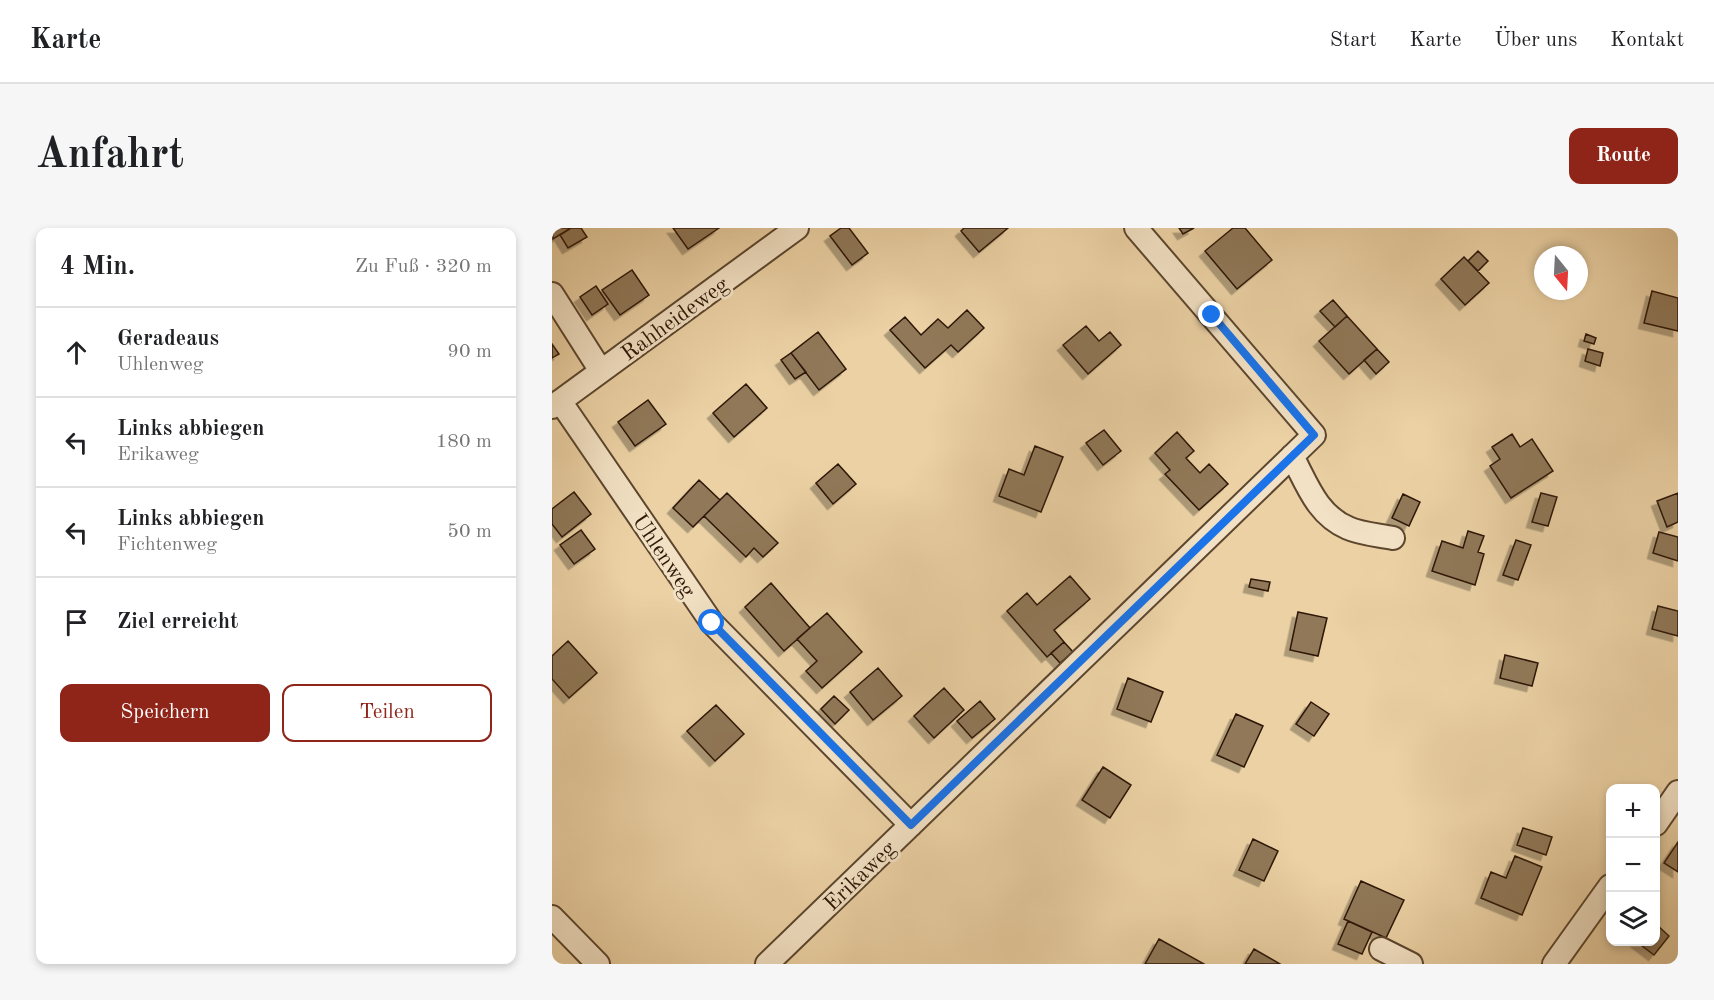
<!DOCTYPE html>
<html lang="de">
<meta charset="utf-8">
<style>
body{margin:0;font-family:"Old Standard TT",serif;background:#f6f6f6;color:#202124}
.controls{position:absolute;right:18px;bottom:18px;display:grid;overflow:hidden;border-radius:12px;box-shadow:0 3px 9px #0003}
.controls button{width:54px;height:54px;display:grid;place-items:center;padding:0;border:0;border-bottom:2px solid #e0e0e0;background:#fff;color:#202124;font:30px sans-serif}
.compass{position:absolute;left:982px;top:18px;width:54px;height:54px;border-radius:50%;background:#fff;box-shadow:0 3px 9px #0003;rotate:162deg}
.stop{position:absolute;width:18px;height:18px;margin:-14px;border:4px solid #1a73e8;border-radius:50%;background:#fff}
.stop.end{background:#1a73e8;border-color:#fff;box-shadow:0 2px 6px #0008}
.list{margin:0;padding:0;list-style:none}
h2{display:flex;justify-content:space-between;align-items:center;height:78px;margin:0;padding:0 24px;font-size:26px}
h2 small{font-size:20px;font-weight:400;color:#757577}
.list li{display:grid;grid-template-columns:39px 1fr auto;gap:18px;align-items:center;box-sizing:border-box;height:90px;padding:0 24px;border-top:2px solid #e0e0e0}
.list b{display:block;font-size:22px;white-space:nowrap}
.list p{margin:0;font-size:20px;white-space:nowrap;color:#757577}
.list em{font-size:20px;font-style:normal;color:#757577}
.actions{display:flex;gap:12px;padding:18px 24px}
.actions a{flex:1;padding:14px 0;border:2px solid #8f2418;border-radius:12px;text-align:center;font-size:21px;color:#8f2418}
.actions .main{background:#8f2418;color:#fff}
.icon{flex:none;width:33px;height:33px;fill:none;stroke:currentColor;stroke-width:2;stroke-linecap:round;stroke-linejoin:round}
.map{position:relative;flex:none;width:1126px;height:736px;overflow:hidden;border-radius:12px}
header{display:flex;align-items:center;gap:36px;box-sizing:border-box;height:84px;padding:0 30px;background:#fff;border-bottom:2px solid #e0e0e0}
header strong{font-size:28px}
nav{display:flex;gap:33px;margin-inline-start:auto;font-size:21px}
.intro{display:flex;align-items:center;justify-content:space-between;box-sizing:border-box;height:144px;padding:0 36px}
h1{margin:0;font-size:42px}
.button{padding:15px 27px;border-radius:12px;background:#8f2418;color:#fff;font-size:21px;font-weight:700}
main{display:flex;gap:36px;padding:0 36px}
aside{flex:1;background:#fff;border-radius:12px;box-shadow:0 3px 9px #0003}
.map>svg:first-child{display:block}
.building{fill:#907859;stroke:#2d1707;stroke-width:1.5;filter:url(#shadow)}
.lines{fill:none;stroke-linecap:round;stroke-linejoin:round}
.minor-casing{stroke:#5c462e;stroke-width:26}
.minor{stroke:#f2e1c4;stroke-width:22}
.route{stroke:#1a73e8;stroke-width:8}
.labels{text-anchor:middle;stroke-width:6;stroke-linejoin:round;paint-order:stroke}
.street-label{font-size:22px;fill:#2d1707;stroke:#f2e1c4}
</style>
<header>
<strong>Karte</strong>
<nav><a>Start</a><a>Karte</a><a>Über uns</a><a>Kontakt</a></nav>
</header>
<div class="intro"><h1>Anfahrt</h1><a class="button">Route</a></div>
<main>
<aside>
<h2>4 Min.<small>Zu Fuß · 320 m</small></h2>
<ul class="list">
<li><svg class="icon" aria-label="ahead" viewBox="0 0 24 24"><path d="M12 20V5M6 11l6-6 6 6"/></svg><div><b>Geradeaus</b><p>Uhlenweg</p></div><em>90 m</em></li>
<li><svg class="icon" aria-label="left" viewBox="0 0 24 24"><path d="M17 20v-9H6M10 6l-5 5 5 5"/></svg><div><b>Links abbiegen</b><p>Erikaweg</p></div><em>180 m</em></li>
<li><svg class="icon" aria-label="left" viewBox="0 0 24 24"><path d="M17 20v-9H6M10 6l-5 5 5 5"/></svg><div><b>Links abbiegen</b><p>Fichtenweg</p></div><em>50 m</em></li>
<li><svg class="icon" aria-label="arrive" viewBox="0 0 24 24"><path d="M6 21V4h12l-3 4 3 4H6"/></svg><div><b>Ziel erreicht</b></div></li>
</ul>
<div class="actions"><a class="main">Speichern</a><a>Teilen</a></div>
</aside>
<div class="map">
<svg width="1126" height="736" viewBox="0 0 1126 736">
<defs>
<filter id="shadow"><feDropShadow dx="-5.5" dy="5.5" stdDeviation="0" flood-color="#0004"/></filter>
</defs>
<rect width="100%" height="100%" fill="#ebd1a4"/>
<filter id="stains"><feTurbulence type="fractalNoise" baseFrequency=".00333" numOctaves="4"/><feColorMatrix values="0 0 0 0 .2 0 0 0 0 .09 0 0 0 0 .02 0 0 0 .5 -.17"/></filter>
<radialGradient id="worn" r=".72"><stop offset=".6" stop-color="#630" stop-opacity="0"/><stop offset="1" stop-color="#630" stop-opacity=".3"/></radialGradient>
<path class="building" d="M0 0H19L1 11Z
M19 0H29L35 9 16 20 8 7Z
M121 0H167L136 21Z
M289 0H297L316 25 300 37 278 8Z
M412 0H456L427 24 409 3Z
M627 0H642L631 6Z
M681 0H693L720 32 685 61 653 23Z
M926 23 936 33 926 43 916 33Z
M912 29 937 55 913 77 889 51Z
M80 42 97 67 68 87 50 62Z
M44 58 56 76 40 87 28 69Z
M1100 63 1126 70V103L1092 95Z
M781 72 795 88 783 99 768 83Z
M415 82 432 100 406 124 399 117 373 140 338 102 353 89 369 107 386 91 396 100Z
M795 88 825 121 797 146 767 113Z
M534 98 547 113 558 104 569 117 536 146 511 117Z
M266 104 294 141 267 162 239 125Z
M1034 106 1044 110 1042 116 1032 113Z
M0 116 7 126 0 130Z
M825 121 837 134 824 146 812 132Z
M1036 121 1051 125 1048 138 1033 133Z
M239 125 254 144 243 151 229 132Z
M194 156 215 180 182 209 161 185Z
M96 172 114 196 83 218 66 194Z
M552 202 569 223 551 237 534 215Z
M625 204 642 223 634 230 648 245 657 236 676 256 647 282 613 246 618 242 603 225Z
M960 206 968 219 980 211 1001 243 959 270 938 238 948 231 940 219Z
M483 218 511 229 489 284 447 268 457 241 472 247Z
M286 236 304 256 281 276 264 255Z
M147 252 168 272 141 299 121 280Z
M22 264 39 286 10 309 0 296V281Z
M175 265 226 315 211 329 202 320 194 329 152 288Z
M989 265 1005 269 996 298 980 294Z
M1126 265V294L1115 299 1105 273Z
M851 266 868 274 857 298 840 290Z
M29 302 43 321 22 336 8 317Z
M916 303 932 308 926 324 932 326 923 357 880 343 890 313 911 320Z
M1107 304 1126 309V333L1101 325Z
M964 312 979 317 966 352 951 347Z
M518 348 538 371 502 402 512 414 495 429 455 383 475 365 485 377Z
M699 351 718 354 716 363 697 359Z
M219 355 258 400 232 423 193 379Z
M1106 378 1126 383V408L1100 401Z
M746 384 775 390 766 428 738 422Z
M275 385 310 424 270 460 254 443 265 433 245 411Z
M16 413 45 445 17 470 0 451V428Z
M512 414 521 424 508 435 499 425Z
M953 427 986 435 980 458 948 450Z
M326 440 350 468 321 492 298 464Z
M576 450 611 464 599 494 565 481Z
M392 460 412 482 382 510 362 488Z
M282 468 297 482 283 496 269 481Z
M428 473 443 491 420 510 405 493Z
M759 474 777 486 762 508 744 496Z
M164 477 192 506 163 533 135 503Z
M684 486 711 498 692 539 665 527Z
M551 539 579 557 558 590 530 572Z
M971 600 1000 609 994 627 965 617Z
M701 611 726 623 712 653 687 642Z
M1126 614V644L1112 635Z
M963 628 990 639 970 687 929 670 939 644 954 650Z
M809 653 852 672 834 710 792 691Z
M796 693 820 704 810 726 786 716Z
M1104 696 1117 708 1102 727 1085 714H1104Z
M607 711 652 736H593Z
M702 721 728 736H693Z"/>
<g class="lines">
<g class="minor-casing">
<path id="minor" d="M0 66 49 143
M8 173 160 395 359 597
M0 179 245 0
M740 228C755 256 765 287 796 300 809 306 827 307 841 310
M1104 596 1126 564
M0 689 46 736
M829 721 859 736
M215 736 762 207 584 0
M1002 736 1058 658"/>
</g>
<use href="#minor" class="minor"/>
</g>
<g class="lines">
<path class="route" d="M160 395 359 597 762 207 660 87"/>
</g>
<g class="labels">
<g class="street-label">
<text transform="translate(122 90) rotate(-36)" y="8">Rahheideweg</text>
<text transform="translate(113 327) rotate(56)" y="8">Uhlenweg</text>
<text transform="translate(307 647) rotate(-44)" y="8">Erikaweg</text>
</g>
</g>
<rect width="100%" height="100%" filter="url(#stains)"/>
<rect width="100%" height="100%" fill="url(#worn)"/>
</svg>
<div class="controls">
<button>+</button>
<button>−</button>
<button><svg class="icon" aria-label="layers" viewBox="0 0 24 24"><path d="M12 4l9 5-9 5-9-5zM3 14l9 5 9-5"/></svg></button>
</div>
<svg class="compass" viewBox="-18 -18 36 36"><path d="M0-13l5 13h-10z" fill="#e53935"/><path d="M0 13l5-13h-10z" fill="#757577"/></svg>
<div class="stop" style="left:160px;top:395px"></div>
<div class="stop end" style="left:660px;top:87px"></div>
</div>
</main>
